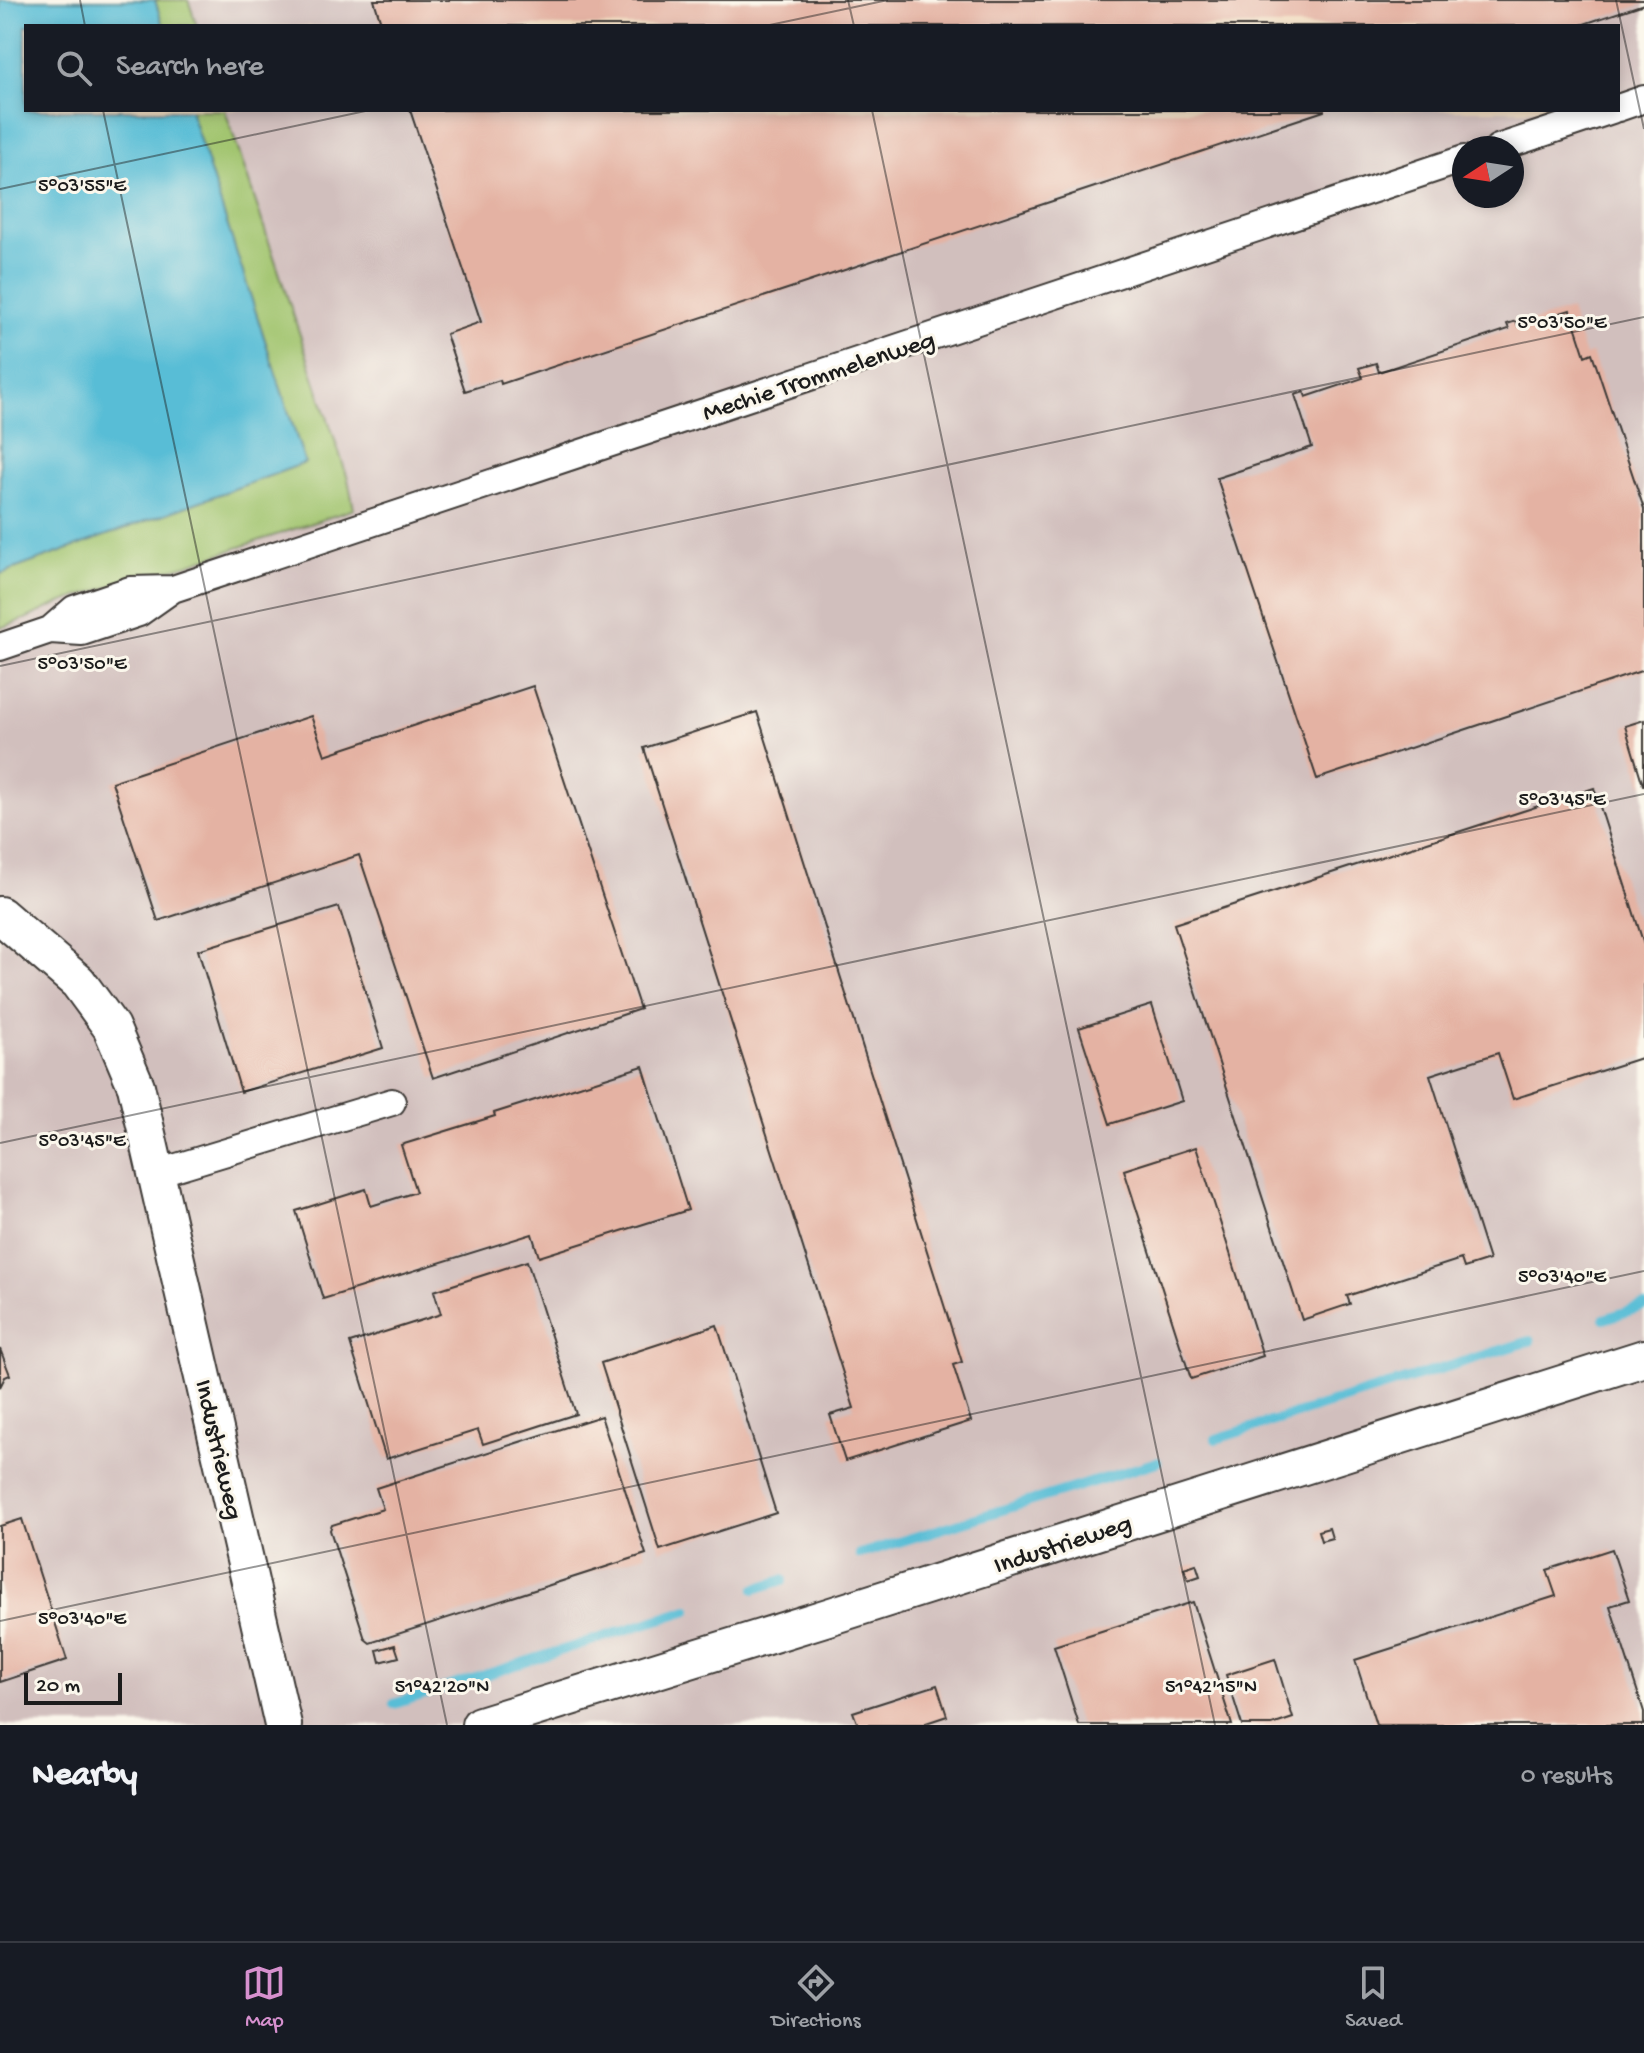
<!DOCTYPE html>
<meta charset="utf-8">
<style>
body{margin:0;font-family:"Gochi Hand",sans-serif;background:#242831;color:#f1f3f6}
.compass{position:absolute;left:1452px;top:136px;width:72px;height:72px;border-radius:50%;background:#171b24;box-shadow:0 4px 12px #0003;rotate:258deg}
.scale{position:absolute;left:24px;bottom:20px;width:98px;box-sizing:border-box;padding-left:8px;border:4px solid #1c1c1c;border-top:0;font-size:22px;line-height:28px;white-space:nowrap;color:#1c1c1c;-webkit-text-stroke:6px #fbf7ec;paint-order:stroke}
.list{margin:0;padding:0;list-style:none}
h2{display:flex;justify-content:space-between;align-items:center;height:104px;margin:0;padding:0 32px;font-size:34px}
h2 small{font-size:26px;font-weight:400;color:#9ea1a6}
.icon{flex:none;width:44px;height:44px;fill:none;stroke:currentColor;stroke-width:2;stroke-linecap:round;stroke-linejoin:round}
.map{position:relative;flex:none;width:1644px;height:1725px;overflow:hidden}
.search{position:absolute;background:#171b24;box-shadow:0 4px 12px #0003;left:24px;right:24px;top:24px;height:88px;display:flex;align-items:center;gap:20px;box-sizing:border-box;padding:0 28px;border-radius:0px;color:#9ea1a6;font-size:30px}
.sheet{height:216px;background:#171b24}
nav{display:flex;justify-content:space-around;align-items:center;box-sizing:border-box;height:112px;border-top:2px solid #363941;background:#171b24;font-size:22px;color:#9ea1a6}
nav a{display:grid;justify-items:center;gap:4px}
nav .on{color:#d690ce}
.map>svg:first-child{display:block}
.industrial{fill:#d1bfbd;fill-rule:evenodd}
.green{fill:#a2c56f;stroke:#5f7046;stroke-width:2}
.water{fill:#58bdd6;stroke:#3a6c79;stroke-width:2}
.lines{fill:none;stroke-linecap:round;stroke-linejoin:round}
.stream{stroke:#58bdd6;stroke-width:10}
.building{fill:#e4b2a3}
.street-casing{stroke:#3c3935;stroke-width:30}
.secondary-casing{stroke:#3c3935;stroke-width:40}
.street{stroke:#fff;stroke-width:26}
.secondary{stroke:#fff;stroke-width:36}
.ticks{fill:none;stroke:#1c1c1c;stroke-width:2;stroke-opacity:0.45}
.labels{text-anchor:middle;stroke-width:6;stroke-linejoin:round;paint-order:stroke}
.street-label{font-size:26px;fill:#1c1c1c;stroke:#fbf7ec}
.ticks-label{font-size:20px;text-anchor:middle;fill:#1c1c1c;stroke:#fbf7ec;stroke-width:6;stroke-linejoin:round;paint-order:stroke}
</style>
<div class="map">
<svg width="1644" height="1725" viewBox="0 0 1644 1725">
<rect width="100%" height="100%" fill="#fbf7ec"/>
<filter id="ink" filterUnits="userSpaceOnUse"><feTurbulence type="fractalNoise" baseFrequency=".0125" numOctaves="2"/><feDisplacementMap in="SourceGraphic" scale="16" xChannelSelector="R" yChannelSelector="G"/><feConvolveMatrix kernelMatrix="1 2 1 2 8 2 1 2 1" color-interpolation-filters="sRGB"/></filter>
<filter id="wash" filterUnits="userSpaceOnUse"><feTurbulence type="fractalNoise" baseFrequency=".006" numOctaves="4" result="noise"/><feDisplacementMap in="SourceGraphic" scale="32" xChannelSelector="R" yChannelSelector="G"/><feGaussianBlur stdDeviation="1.8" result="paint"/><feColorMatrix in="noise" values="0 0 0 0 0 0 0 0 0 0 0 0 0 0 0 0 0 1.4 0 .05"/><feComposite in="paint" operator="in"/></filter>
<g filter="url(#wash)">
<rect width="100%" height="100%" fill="#f4dfc3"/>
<path class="industrial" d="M0 0H1644V1725H0ZM26 26H1618V110H26ZM1464 148H1512V196H1464Z"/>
<path class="green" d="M155 0H188L197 26H163Z
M190 110H225L348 479 354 509 186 565 143 576 60 603 25 619 0 628V574L305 463Z"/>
<path class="water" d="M0 0H155L163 26H26V110H190L305 463 0 574Z"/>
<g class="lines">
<path class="stream" d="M1604 1319 1644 1306
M1216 1439 1530 1341
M860 1554 1157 1462
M755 1589 783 1580
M394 1704 688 1610"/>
</g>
<g id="blocks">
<path class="building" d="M374 0H1644V4L1578 26H382Z
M410 110H1324V111L501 384 500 380 465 391 446 334 481 322Z
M1570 310 1585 356 1592 353 1644 509V670L1317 779 1217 478 1312 447 1295 395 1304 392 1306 397 1363 378 1359 368 1376 363 1379 372 1509 329 1507 324 1516 321 1518 326Z
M533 686 640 1009 433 1078 359 855 158 921 112 782 311 716 325 755Z
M757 712 962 1362 953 1365 971 1421 845 1461 830 1415 854 1408 644 748Z
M1644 720V785H1643L1625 726Z
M1594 788 1644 945V1057L1513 1099 1498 1053 1430 1075 1489 1260 1464 1268 1461 1259 1347 1296 1350 1304 1302 1320 1174 924Z
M339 907 383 1048 241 1092 198 950Z
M1152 1005 1182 1101 1110 1124 1079 1028Z
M643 1066 688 1210 539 1257 532 1234 323 1299 296 1211 366 1189 371 1206 416 1192 401 1145 495 1116 494 1113Z
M1196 1147 1263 1356 1191 1379 1124 1170Z
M527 1261 576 1414 483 1444 478 1430 386 1459 350 1343 441 1314 434 1291Z
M717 1325 776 1513 660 1550 601 1363Z
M0 1349 10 1375 5 1377 0 1387Z
M601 1416 646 1554 370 1643 365 1639 330 1530 332 1525 383 1509 376 1488Z
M22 1519 67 1660 0 1682V1526Z
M1329 1528 1332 1538 1321 1541 1318 1531Z
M1612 1549 1629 1600 1610 1606 1644 1712V1725H1376L1355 1660 1556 1596 1547 1570Z
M1196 1564 1200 1576 1188 1580 1184 1568Z
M1193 1602 1232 1725H1079L1054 1646Z
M395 1645 399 1657 380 1662 377 1650Z
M1275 1659 1293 1718 1272 1725H1242L1226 1675Z
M937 1685 947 1716 926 1723V1725H858L853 1712Z"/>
</g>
</g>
<g filter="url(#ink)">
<use href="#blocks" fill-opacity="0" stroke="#3c3935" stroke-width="2"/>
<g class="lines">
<g class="street-casing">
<path id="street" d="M1618 108 1644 99
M1498 148 1612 110
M50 630 82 632 139 613 173 589 1464 159
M0 647 50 630 74 609 130 590 173 589
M157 1173 392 1102"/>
</g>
<g class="secondary-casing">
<path id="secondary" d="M0 915 78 982 111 1027 136 1086 283 1725
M480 1725 828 1617 1644 1358"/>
</g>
<use href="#street" class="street"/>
<use href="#secondary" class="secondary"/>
</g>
</g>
<path class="ticks" d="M80 0 85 26M848 0 854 26M1616 0 1644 129M765 26 888 0M103 110 447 1725M872 110 1215 1725M0 189 370 110M0 666 1644 317M0 1143 1644 794M0 1621 1644 1271"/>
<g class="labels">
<g class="street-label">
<text transform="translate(818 374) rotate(-18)" y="9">Mechie Trommelenweg</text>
<text transform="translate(221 1449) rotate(77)" y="9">Industrieweg</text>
<text transform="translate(1062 1542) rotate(-18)" y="9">Industrieweg</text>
</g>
</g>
<g class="ticks-label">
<text x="82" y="191">5°03'55"E</text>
<text x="1562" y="328">5°03'50"E</text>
<text x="82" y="669">5°03'50"E</text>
<text x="1562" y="805">5°03'45"E</text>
<text x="82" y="1146">5°03'45"E</text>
<text x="1562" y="1282">5°03'40"E</text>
<text x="82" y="1624">5°03'40"E</text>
<text x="442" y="1692">51°42'20"N</text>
<text x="1211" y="1692">51°42'15"N</text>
</g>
</svg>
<svg class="compass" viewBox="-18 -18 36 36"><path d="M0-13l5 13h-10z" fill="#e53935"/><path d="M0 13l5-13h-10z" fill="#9ea1a6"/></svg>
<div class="scale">20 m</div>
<div class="search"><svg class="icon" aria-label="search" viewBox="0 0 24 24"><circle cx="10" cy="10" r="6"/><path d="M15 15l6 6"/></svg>Search here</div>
</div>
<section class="sheet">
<h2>Nearby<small>0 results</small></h2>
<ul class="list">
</ul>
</section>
<nav>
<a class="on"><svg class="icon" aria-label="map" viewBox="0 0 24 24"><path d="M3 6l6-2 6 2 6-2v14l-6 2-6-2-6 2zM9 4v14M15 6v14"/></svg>Map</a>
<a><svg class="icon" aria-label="directions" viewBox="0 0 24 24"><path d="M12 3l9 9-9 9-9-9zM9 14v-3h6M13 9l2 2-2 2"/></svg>Directions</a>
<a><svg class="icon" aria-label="saved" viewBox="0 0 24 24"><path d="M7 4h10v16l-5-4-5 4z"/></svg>Saved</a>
</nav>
